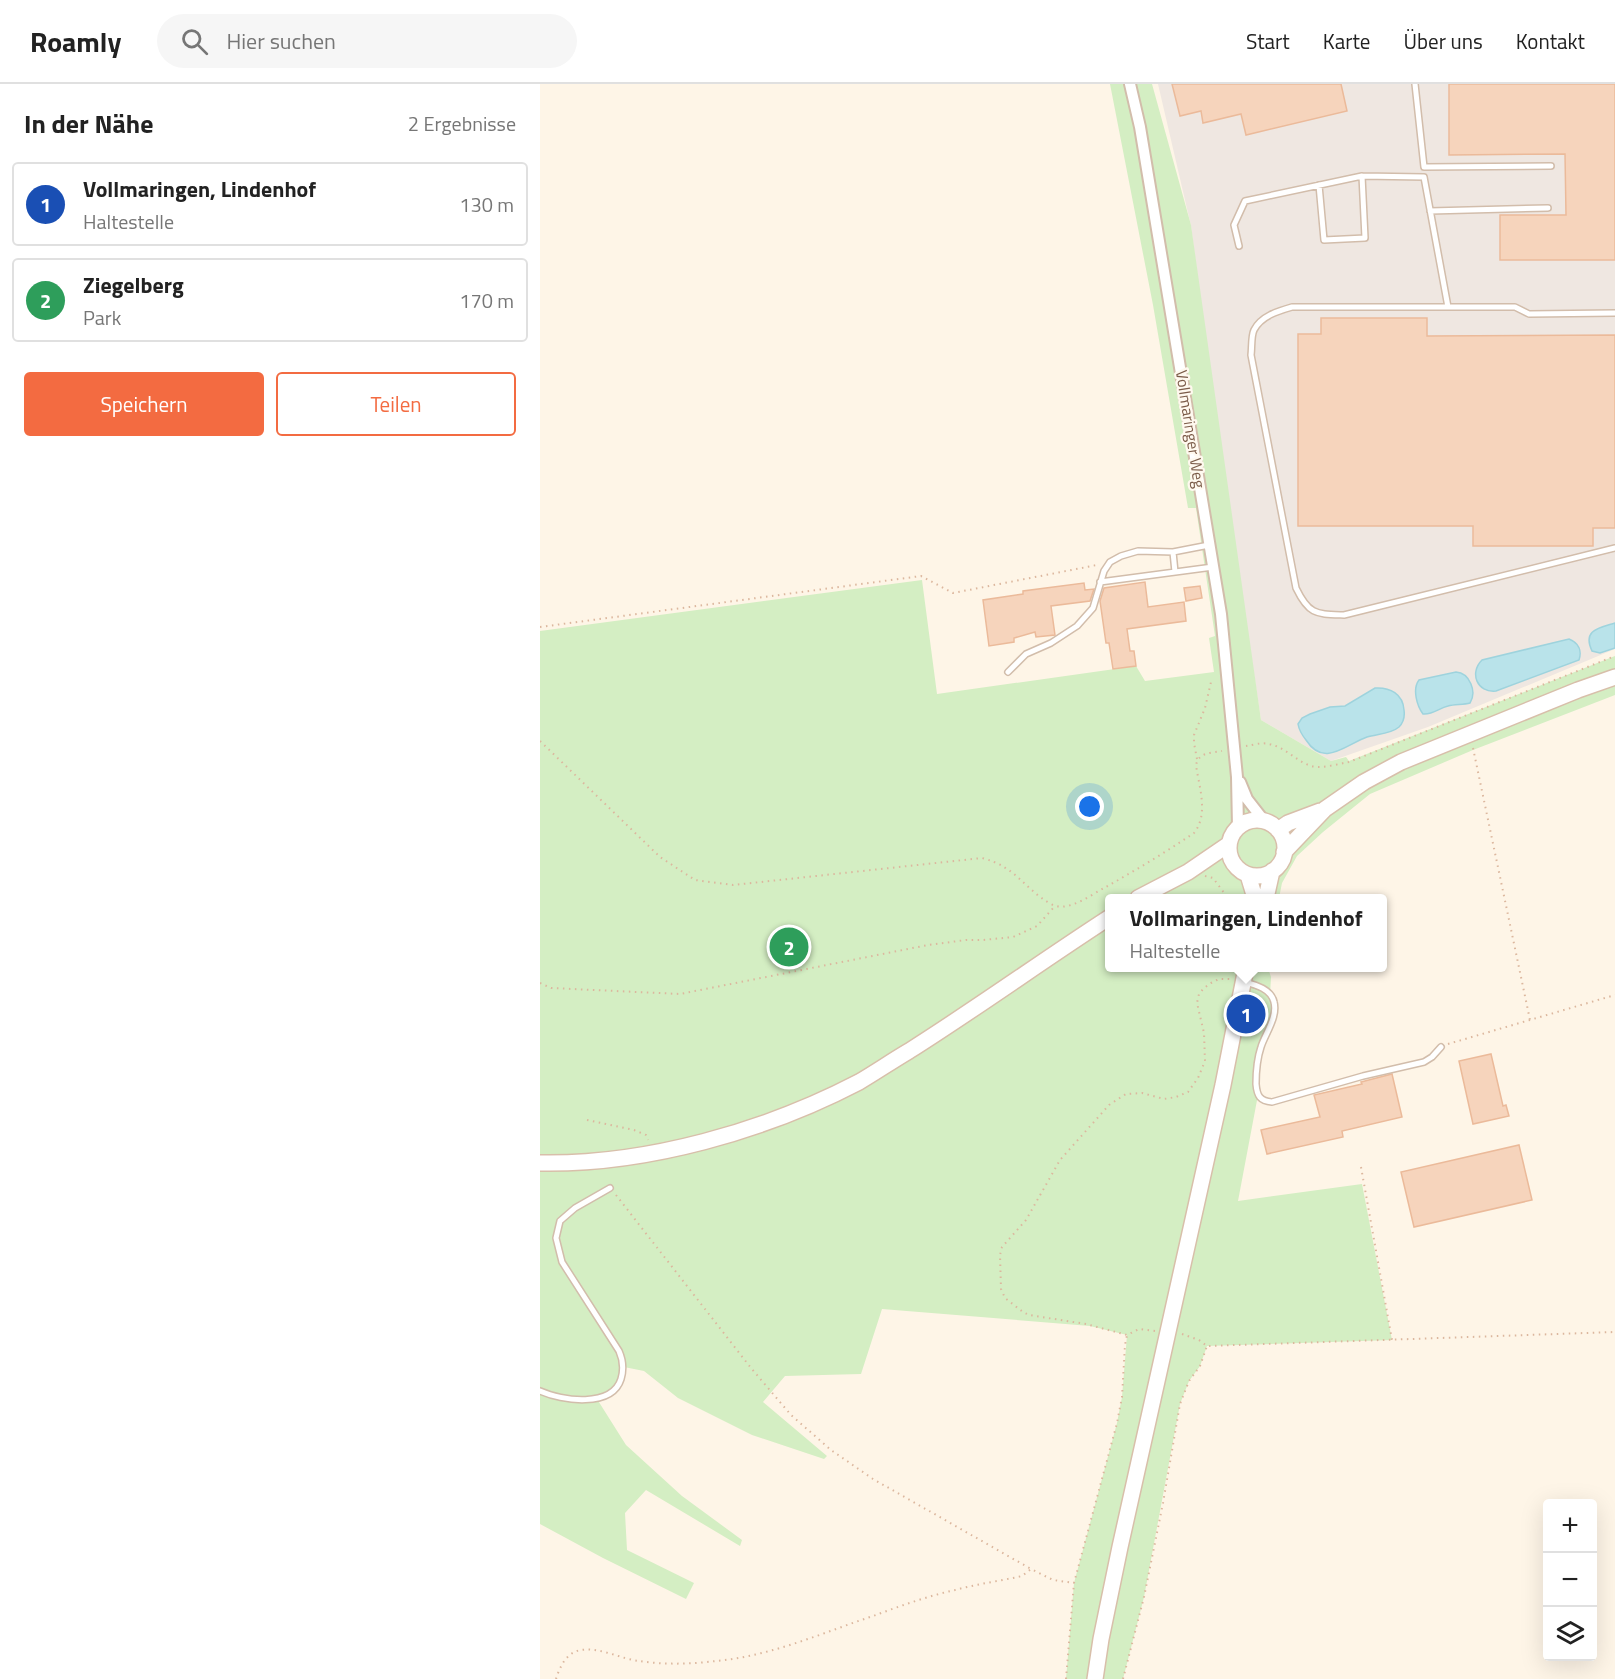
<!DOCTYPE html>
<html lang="de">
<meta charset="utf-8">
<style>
body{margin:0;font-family:"Titillium Web",sans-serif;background:#f6f6f6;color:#222}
.controls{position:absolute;right:18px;bottom:18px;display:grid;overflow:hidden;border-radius:6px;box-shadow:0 6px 24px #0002}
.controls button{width:54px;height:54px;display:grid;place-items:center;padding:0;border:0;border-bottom:2px solid #e0e0e0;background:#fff;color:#222;font:30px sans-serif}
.you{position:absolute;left:550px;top:723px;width:21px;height:21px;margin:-15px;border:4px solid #fff;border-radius:50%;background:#1a73e8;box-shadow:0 0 0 9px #1a73e833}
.badge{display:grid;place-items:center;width:39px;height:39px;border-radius:50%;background:#f36b41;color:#fff;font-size:20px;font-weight:700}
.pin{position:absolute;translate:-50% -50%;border:3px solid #fff;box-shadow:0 2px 6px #0006}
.popup{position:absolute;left:565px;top:810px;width:282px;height:78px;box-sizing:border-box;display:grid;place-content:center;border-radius:6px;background:#fff;filter:drop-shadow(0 2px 4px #0005);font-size:20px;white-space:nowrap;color:#767676}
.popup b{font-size:22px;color:#222}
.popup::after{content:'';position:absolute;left:50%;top:100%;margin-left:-12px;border:12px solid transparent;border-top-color:#fff}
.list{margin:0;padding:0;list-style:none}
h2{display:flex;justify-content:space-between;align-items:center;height:78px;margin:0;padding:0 24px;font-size:26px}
h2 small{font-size:20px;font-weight:400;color:#767676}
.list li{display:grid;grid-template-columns:39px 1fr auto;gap:18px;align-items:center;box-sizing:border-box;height:84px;margin:0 12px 12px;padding:0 12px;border:2px solid #e0e0e0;border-radius:6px}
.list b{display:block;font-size:22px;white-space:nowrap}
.list p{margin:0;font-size:20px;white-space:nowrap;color:#767676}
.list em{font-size:20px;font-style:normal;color:#767676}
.actions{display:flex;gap:12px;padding:18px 24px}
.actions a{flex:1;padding:14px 0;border:2px solid #f36b41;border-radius:6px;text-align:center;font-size:21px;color:#f36b41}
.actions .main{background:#f36b41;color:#fff}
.icon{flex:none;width:33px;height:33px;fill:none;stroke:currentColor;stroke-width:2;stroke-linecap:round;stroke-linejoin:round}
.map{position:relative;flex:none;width:1075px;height:1595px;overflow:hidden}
header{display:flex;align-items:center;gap:36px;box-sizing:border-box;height:84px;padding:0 30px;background:#fff;border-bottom:2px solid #e0e0e0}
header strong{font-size:28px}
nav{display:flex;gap:33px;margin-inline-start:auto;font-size:21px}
.search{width:420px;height:54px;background:#f6f6f6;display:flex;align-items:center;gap:15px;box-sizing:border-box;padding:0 21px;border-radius:33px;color:#767676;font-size:22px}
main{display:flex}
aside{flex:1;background:#fff}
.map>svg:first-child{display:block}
.industrial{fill:#efe7e1}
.green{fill:#d4eec3}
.water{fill:#b9e3ea;stroke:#9ed3dd;stroke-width:1.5}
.building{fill:#f6d4bc;stroke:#ebba9a;stroke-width:1.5}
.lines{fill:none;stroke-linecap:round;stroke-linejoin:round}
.lane-casing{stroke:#d2bdab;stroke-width:8}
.street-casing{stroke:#d2bdab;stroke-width:14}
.secondary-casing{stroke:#d8bfaa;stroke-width:18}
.path{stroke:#dcb79e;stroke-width:2;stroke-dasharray:1.5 4.5;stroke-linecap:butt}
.lane{stroke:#fff;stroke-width:5}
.street{stroke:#fff;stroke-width:10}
.secondary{stroke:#fff;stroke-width:15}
.labels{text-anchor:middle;stroke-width:4.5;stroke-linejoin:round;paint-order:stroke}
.street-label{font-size:16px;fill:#7b5b48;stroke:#fff9ef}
</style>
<header>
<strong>Roamly</strong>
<div class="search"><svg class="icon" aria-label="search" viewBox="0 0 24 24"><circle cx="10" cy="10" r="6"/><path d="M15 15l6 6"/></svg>Hier suchen</div>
<nav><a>Start</a><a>Karte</a><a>Über uns</a><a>Kontakt</a></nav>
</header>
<main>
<aside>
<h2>In der Nähe<small>2 Ergebnisse</small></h2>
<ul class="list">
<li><span class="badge" style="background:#1a4fb4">1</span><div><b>Vollmaringen, Lindenhof</b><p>Haltestelle</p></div><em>130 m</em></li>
<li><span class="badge" style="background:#2e9e5b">2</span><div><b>Ziegelberg</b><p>Park</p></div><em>170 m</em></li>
</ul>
<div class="actions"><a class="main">Speichern</a><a>Teilen</a></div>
</aside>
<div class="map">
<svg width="1075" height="1595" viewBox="0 0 1075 1595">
<rect width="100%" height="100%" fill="#fef5e7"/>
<path class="industrial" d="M618 0H1075V565L888 643 791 677 721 636 683 386 651 142Z"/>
<path class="green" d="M570 0H612L651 141 721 636 791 677 806 673 809 677 1075 572V611L933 666 830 710 783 748 757 772 742 799 739 814H570V884H728L731 893 730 911 735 928 716 983 718 1011 698 1117 822 1100 852 1256 667 1262 660 1282 649 1297 640 1320 604 1513 583 1595H526L534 1499 577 1339 582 1313 587 1251 550 1242 342 1225 321 1290 245 1292 223 1318 287 1372 284 1375 212 1351 138 1314 104 1287 84 1283 79 1300 57 1315 86 1361 142 1412 202 1456 200 1462 106 1406 85 1429 87 1466 154 1499 146 1515 63 1474 0 1440V547L382 496 397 610 596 582 605 597 674 588 669 554 675 552 656 424H648L613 221Z"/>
<path class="water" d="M1075 539V564L1060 569 1052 567C1042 546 1059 544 1075 539Z
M1029 555C1039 559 1042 567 1039 576L956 607C937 609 929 589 942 576Z
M916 588C930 589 937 608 930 619 923 621 915 620 908 622 899 624 893 631 883 630 877 622 872 605 879 596Z
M835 604C850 603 863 610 864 626 865 633 863 639 859 643 851 650 837 650 827 653 805 661 784 684 766 656 762 651 759 646 758 640L762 634 770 630 790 623 805 622Z"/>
<path class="building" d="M632 0H801L807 27 706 51 701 30 663 39 661 27 640 32Z
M909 0H1075V176H960V131H1026L1025 70 909 71Z
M781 234H887V252L1075 251V444H1053V462H933V442H758V250H781Z
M605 498 608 523 644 518 646 537 587 545 590 567H594L596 582 573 585 569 559H566L560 517 564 504Z
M544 499 545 506 554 505 550 517 511 522 515 551 496 553 495 548 474 554V558L449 562 443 516 483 510V507Z
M660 502 662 514 646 517 644 504Z
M951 970 963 1022 966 1021 969 1032 933 1040 919 977Z
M852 990 862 1033 802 1047 803 1053 727 1070 721 1046 780 1033 774 1011 822 1000 821 998Z
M979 1061 992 1116 874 1143 861 1088Z"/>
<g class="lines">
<g class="lane-casing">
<path id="lane" d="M875 0 884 83 1011 82
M779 101 784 156 825 154 822 92
M890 127 1008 124
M699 162 694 141 705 117 822 92 884 93 908 223
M1075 229 989 230 975 223H752C738 227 721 232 714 246 711 252 712 264 711 271L756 504C769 531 776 530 804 531L1075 464
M633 468 635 488
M560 498 673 483
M468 588 486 570 511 559 537 542 553 524 564 487 570 478 581 472 598 467 633 468 669 461
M705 898C716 901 731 905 734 918 738 933 725 950 721 963 717 975 716 988 716 1000 717 1012 720 1017 732 1018L823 992 884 978 892 973 901 963
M0 1307C22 1317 72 1324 81 1295 84 1285 83 1276 79 1267L22 1178 16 1154 20 1137 35 1124 70 1104"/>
</g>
<g class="street-casing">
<path id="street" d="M590 0 600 43 681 530 697 693 698 743
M700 698 707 715 725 738"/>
</g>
<g class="secondary-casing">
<path id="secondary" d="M689 764a28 28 0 1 1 56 0a28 28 0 1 1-56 0Z
M738 746 748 739 780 727
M744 768 785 725 824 698 861 678 1038 606 1075 593
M708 791 715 814
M598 814 648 788 689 760
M726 814 732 787
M0 1079C106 1081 225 1047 319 998 336 988 352 977 369 967 437 924 502 877 570 833
M555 1595 561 1555 580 1463 683 1001 706 884"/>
</g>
<path class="path" d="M0 543 381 492 413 509 557 481
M0 657 120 773 155 796 193 801 442 774C477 783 484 805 511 820 518 824 526 823 534 820 545 816 556 808 566 803 596 786 626 768 654 749 669 730 659 703 656 681 659 668 671 669 682 667
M706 662C713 661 722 658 729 660 745 663 756 677 771 682 783 685 797 680 809 678L1075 572
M933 664 990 936
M657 675 654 659V651L665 624 671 598
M665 792 673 794 688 814
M0 899 11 904 140 910 388 861 426 856H443L473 853 497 842 515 822
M908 960 1075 911
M47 1036 94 1046 106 1051 108 1056
M821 1083 852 1256
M76 1111 211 1284 251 1331 291 1366 333 1395 491 1485
M615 1247 599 1245 587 1251 546 1240 489 1231 483 1228 465 1214 461 1205 460 1171 462 1163 486 1136 520 1076 569 1021 586 1010 602 1009 624 1015 636 1013 648 1008 658 994 665 977 664 949 657 919 659 910 664 904 671 899 679 895H691
M642 1250 659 1256 667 1262 1075 1248
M16 1595C20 1582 27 1568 41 1566 60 1563 81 1575 99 1577 124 1581 152 1580 176 1577 231 1572 282 1549 333 1532 360 1522 388 1512 415 1506 437 1500 460 1497 482 1492L491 1485 513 1496 534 1499
M526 1595 534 1499 577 1339 582 1313 585 1261 587 1251
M583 1595 604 1513 623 1419 640 1320 649 1297 660 1282 667 1262"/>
<use href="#lane" class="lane"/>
<use href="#street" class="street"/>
<use href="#secondary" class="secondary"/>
</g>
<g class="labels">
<g class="street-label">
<text transform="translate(651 345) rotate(81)" y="6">Vollmaringer Weg</text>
</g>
</g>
</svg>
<div class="controls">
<button>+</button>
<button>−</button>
<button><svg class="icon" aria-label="layers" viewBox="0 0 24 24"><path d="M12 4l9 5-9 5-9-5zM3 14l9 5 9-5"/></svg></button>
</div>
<div class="you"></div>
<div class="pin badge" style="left:706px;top:930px;background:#1a4fb4">1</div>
<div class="popup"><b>Vollmaringen, Lindenhof</b>Haltestelle</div>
<div class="pin badge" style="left:249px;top:863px;background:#2e9e5b">2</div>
</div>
</main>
